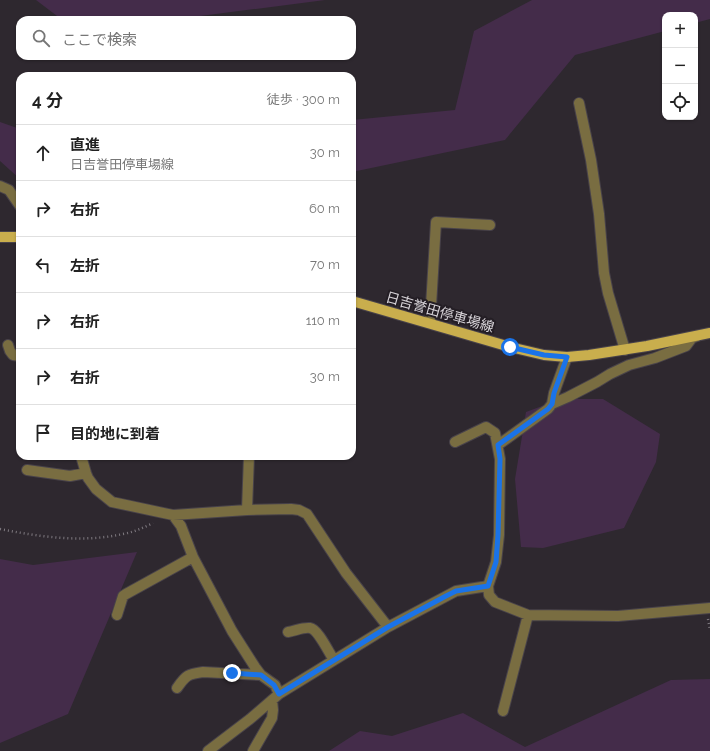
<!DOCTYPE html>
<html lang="ja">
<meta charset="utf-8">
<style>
body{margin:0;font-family:Raleway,"Noto Sans JP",sans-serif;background:#f2f2f2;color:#222}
.controls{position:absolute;right:12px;top:12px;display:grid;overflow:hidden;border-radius:8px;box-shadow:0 1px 3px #0004}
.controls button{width:36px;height:36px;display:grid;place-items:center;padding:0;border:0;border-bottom:1px solid #e0e0e0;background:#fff;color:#222;font:20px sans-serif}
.stop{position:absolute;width:12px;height:12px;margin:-9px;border:3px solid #1a73e8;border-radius:50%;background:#fff}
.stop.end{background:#1a73e8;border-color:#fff;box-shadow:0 1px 4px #0008}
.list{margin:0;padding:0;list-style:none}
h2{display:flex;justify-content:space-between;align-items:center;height:52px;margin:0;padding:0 16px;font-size:17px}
h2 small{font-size:13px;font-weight:400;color:#767676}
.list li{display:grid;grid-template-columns:26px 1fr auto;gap:12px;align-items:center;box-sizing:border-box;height:56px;padding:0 16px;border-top:1px solid #e0e0e0}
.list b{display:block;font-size:15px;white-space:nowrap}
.list p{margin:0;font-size:13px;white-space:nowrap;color:#767676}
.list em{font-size:13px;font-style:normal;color:#767676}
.icon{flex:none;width:22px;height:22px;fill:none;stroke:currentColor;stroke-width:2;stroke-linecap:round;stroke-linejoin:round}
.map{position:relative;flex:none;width:710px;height:751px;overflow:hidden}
.search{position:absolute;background:#fff;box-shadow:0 1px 3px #0004;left:16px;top:16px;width:340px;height:44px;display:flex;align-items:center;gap:10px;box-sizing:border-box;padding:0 14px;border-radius:12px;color:#767676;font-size:15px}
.panel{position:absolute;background:#fff;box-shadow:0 1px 3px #0004;left:16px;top:72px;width:340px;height:388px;border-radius:12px}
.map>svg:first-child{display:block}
.green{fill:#442c4a}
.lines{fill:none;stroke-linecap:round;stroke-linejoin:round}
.minor-casing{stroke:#49434a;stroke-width:12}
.major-casing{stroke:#49434a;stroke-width:12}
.path{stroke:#7f7a80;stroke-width:2.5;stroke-dasharray:1 3;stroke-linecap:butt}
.minor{stroke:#796d41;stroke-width:10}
.major{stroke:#c9ae4d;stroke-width:10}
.route{stroke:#1a73e8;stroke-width:5}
.labels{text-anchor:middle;stroke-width:4;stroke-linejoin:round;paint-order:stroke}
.street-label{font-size:14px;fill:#d7d3d8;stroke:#241e25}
</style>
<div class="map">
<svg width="710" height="751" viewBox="0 0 710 751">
<rect width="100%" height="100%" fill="#2e282f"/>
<path class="green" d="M36 0H325L185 18 61 19Z
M532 0H710V19L695 23V15H665V31L575 55 505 140 352 172V120L455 110 474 31Z
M0 122 20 129V179L0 161Z
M561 399H603L660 434 656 462 624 528 543 548 521 547 515 479 526 412Z
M137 552 68 714 0 743V559L33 565Z
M710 679V751H329L360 731 392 736 463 713 525 747 671 680Z"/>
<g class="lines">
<g class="minor-casing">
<path id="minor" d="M579 103 591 160 599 214 604 273 608 293 625 350
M0 186 9 190 20 206
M430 323 436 222 490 225
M8 345 10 351 13 355 20 356
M552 404 568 397 597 382 610 374 629 365 655 358 686 346 692 338 697 336
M455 442 486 427 495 433 500 459 499 535 496 562 488 586 489 595 495 602 528 615 618 616 710 608
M498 445 548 409 552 404 554 393 567 357
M81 456 86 473 88 478 96 489 112 502 173 515 247 510
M249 456 247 510 291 509 299 510 307 514 346 573 388 627
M27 470 70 476 86 473
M173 515 181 526 193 557 232 631 255 667 261 675 275 685 279 694
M117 615 123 596 126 594 193 557
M288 632C295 631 303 627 310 628 318 629 329 653 334 660
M177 688C186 675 188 674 203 672L261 675
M503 711 528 615
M208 751 250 719 279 694 388 627 456 591 488 586
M253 751 272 718 273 710 272 700"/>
</g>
<g class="major-casing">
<path id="major" d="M0 237H20
M352 301 510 347 544 355 567 357 589 355 647 346 710 333"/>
</g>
<path class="path" d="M0 529C41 537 82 543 123 534 134 532 143 528 153 523
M708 619 710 630"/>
<use href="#minor" class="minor"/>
<use href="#major" class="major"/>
</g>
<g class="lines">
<path class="route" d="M232 673 261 675 274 685 279 694 388 627 446 596 456 591 488 586 496 562 498 535 500 459 498 445 548 409 552 404 554 393 567 357 544 355 510 347"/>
</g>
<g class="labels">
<g class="street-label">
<text transform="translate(440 312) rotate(16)" y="5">日吉誉田停車場線</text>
</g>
</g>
</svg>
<div class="controls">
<button>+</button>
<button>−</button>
<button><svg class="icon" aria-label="locate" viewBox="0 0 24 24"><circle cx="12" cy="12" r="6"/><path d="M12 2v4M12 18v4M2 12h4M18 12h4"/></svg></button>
</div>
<div class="stop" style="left:510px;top:347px"></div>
<div class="stop end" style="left:232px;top:673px"></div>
<div class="search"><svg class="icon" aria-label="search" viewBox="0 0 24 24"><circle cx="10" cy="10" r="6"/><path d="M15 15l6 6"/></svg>ここで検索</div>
<section class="panel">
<h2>4 分<small>徒歩 · 300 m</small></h2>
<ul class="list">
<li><svg class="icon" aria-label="ahead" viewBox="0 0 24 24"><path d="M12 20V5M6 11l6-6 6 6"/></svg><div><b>直進</b><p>日吉誉田停車場線</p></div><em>30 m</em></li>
<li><svg class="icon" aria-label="right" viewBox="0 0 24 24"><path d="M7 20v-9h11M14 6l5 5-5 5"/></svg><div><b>右折</b></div><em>60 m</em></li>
<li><svg class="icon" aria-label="left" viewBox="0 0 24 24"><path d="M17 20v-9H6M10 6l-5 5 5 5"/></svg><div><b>左折</b></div><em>70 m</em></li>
<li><svg class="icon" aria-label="right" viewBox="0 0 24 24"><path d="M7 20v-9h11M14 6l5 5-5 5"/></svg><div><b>右折</b></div><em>110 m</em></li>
<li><svg class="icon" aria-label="right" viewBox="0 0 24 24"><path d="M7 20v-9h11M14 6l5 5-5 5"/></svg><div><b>右折</b></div><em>30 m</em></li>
<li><svg class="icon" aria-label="arrive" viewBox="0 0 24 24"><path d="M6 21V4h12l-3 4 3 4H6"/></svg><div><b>目的地に到着</b></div></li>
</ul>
</section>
</div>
